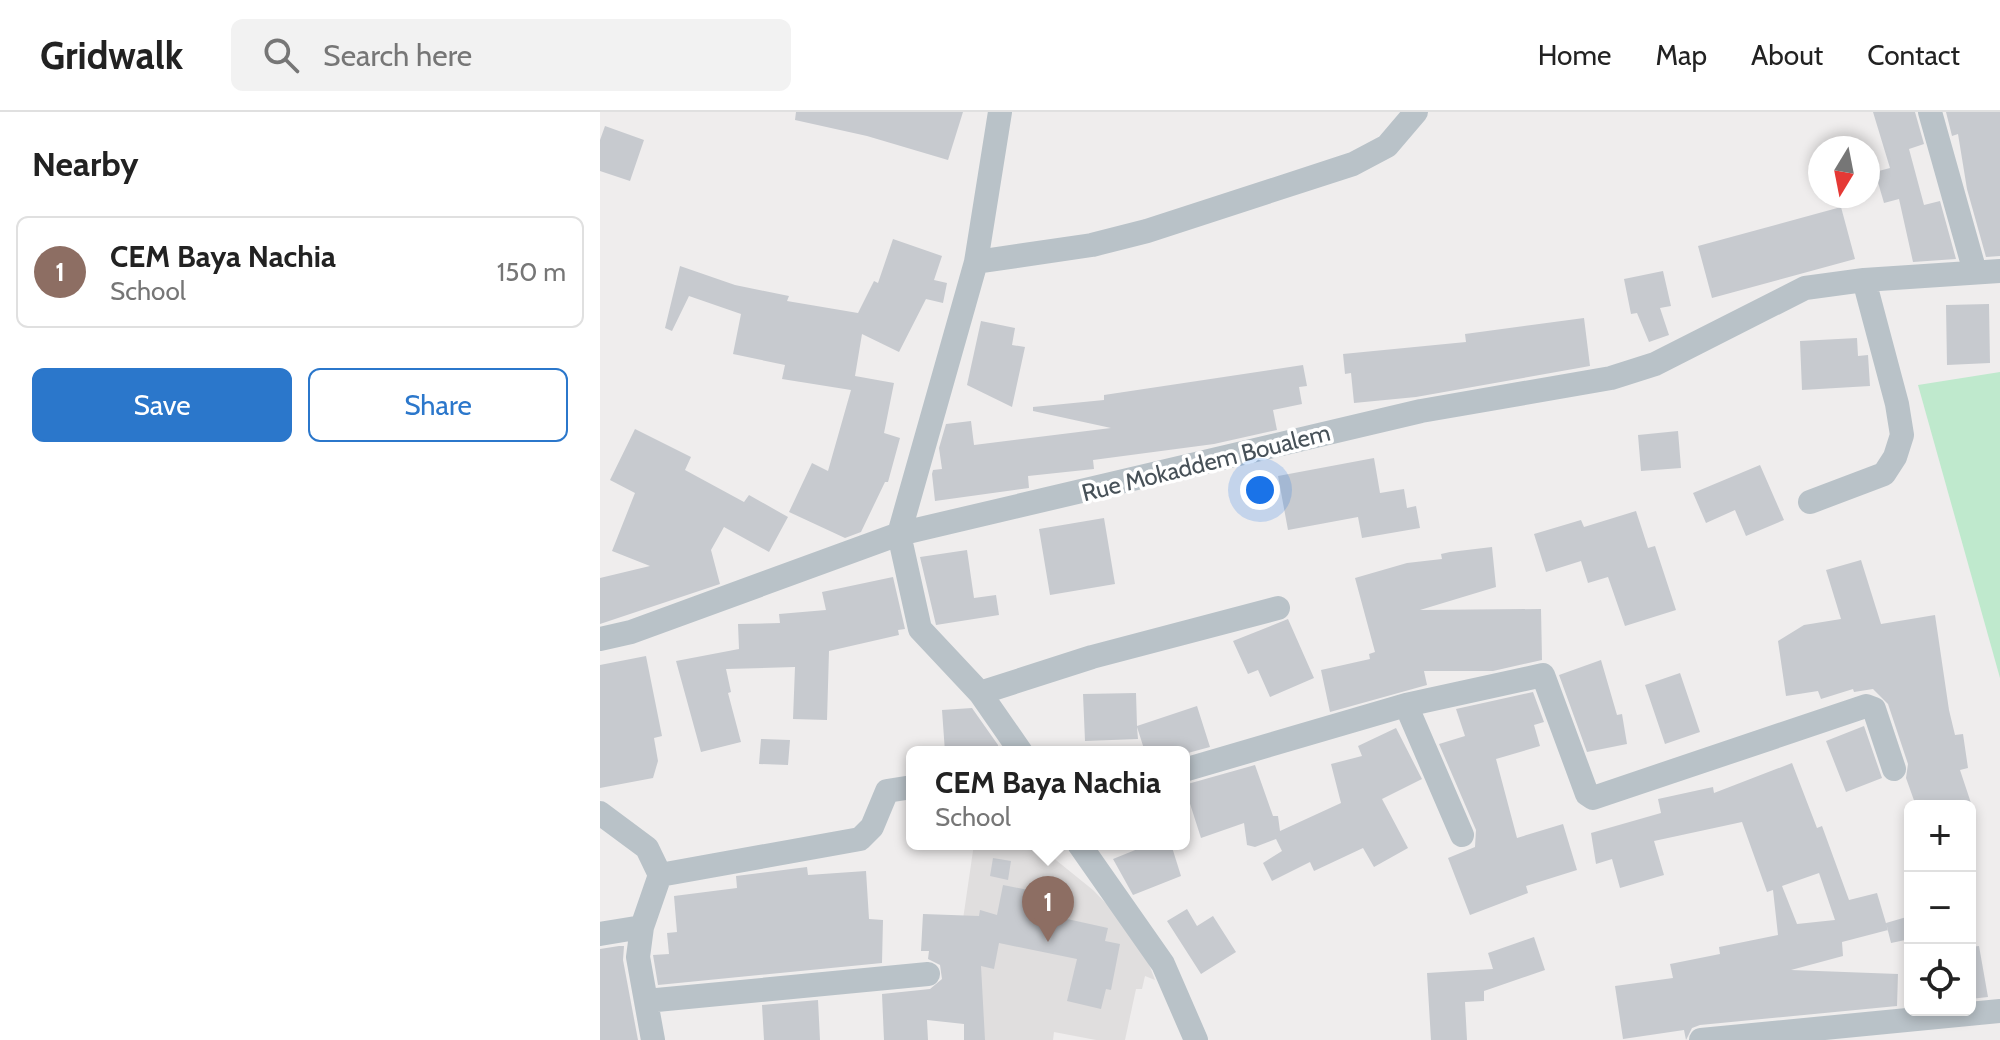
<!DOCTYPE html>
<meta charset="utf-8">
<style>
body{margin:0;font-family:Cabin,sans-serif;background:#f2f2f2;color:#222}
.controls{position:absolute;right:24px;bottom:24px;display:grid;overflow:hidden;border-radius:12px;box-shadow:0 4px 12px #0003}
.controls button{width:72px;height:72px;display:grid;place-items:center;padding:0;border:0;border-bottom:2px solid #e0e0e0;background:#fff;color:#222;font:40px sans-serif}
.compass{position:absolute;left:1208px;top:24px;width:72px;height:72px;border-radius:50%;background:#fff;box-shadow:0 4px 12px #0003;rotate:190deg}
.you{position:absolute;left:660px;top:378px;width:28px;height:28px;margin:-20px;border:6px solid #fff;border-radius:50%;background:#1a73e8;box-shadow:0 0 0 12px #1a73e833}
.badge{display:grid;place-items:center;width:52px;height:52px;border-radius:50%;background:#2b77cb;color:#fff;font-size:26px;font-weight:700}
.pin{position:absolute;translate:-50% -66px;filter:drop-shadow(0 2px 4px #0008)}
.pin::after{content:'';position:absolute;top:42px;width:28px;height:24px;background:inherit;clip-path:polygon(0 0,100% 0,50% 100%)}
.popup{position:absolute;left:306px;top:634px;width:284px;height:104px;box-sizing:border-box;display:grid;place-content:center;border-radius:12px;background:#fff;filter:drop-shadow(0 2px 6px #0005);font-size:26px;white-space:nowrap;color:#767676}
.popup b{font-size:30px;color:#222}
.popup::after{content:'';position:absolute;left:50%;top:100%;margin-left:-16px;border:16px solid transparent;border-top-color:#fff}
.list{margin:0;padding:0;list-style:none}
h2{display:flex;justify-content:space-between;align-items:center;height:104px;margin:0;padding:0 32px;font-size:34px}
h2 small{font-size:26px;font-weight:400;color:#767676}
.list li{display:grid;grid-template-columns:52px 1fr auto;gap:24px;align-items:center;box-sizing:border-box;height:112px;margin:0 16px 16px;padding:0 16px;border:2px solid #e0e0e0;border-radius:12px}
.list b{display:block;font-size:30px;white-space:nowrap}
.list p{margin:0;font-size:26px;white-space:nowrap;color:#767676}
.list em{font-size:26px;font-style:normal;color:#767676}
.actions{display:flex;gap:16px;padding:24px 32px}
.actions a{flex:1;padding:18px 0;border:2px solid #2b77cb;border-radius:12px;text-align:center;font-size:28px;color:#2b77cb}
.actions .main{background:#2b77cb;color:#fff}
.icon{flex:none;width:44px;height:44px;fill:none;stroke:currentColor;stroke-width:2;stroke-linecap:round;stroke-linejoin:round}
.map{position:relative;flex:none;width:1400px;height:928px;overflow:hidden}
header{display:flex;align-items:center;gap:48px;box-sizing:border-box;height:112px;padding:0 40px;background:#fff;border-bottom:2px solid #e0e0e0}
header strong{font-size:38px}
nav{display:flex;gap:44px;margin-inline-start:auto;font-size:28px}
.search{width:560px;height:72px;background:#f2f2f2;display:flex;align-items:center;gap:20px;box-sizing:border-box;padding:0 28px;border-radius:12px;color:#767676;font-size:30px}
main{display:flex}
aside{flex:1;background:#fff}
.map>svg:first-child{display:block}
.education{fill:#e0dede}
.green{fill:#bfe9cd}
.building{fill:#c7cacf;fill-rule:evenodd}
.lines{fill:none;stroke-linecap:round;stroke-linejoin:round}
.minor{stroke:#b9c2c8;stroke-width:24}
.labels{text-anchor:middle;stroke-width:7;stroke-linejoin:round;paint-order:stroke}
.street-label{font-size:24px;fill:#475158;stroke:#fff}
</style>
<header>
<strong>Gridwalk</strong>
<div class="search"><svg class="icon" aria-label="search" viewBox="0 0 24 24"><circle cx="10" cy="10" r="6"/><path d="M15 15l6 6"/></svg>Search here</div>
<nav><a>Home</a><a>Map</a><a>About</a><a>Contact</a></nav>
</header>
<main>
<aside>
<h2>Nearby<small></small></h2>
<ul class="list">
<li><span class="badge" style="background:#8d6e63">1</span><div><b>CEM Baya Nachia</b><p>School</p></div><em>150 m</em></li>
</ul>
<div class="actions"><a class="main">Save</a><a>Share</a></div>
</aside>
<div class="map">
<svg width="1400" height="928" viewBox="0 0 1400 928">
<rect width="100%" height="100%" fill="#efeded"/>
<path class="education" d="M374 732H411L446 740 493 778 526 812 547 847 555 868 545 864 542 877H536L525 928H496L454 920 453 928H382L355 862Z"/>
<path class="green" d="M1400 260V566L1318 273Z"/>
<path class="building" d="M196 0H363L348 48 267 24 195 8Z
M1273 0H1315L1324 32 1309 37 1324 93 1340 89 1356 147 1313 150 1299 87 1284 91 1275 60 1290 56Z
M1346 0H1400V144L1386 145 1367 77 1358 22 1352 24Z
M5 14 44 28 30 69 0 59V28Z
M1241 95 1255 147 1112 186 1098 134Z
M293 127 342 144 334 168 347 171 343 191 326 187 299 240 262 222 255 264 294 271 284 321 300 326 288 370H285L261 420 245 426 189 400 212 351 228 359 251 278 182 267 185 253 133 242 141 202 89 184 72 219 65 216 80 154 135 173 189 184 187 189 258 201 274 169 278 171Z
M1063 159 1071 194 1060 196 1069 223 1049 230 1037 201 1031 202 1024 167Z
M1389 192 1390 251 1347 253 1346 193Z
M984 206 990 254 816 285 754 291 751 261 745 262 743 242 866 230 865 222Z
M381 209 415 216 412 233 425 235 412 295 367 273Z
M1257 226 1258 244 1268 243 1270 274 1202 278 1200 229Z
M703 253 707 274 699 275 702 292 673 298 677 318 614 332 493 348 494 357 428 364 429 376 335 389 332 362 333 358 342 357 339 336 346 312 371 309 374 333 511 316 433 299V295L504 288V283Z
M35 317 91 345 85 358 144 390 149 383 188 405 169 440 124 415 111 438 120 472 0 512V466L50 454 12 439 35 381 10 368Z
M1078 319 1081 356 1041 359 1038 323Z
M774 346 780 381 804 377 807 396 816 394 820 416 762 426 758 405 688 418 678 364Z
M1160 353 1184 408 1146 424 1135 398 1106 411 1093 381Z
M1036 399 1048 436 1055 434 1076 498 1025 514 1008 465 988 471 981 449 946 460 934 422 981 408 984 415Z
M504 406 515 472 450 483 439 417Z
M892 435 896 475 820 498 941 497 942 548 893 559H824L827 573 730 600 721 558 770 547 769 542 775 540 755 466 807 451 842 447 841 442 850 440Z
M367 438 374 486 396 483 399 503 336 513 320 445Z
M1261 448 1281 512 1335 503 1349 598 1355 623 1363 622 1368 656 1360 658 1372 694H1316L1306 666 1308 652 1288 592 1273 577 1254 580 1253 577 1221 587 1218 579 1186 584 1178 529 1204 513 1241 507 1226 458Z
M293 465 305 517 298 518 299 523 229 539 227 608 193 607 195 555 126 557 131 580 128 581 141 630 101 640 76 549 139 537 138 512 180 511 179 502 226 498 222 480Z
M688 507 714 566 670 585 658 558 648 562 633 529Z
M46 544 62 624 54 626 58 649 53 666 0 676V553Z
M1001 548 1017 603 1022 602 1027 632 987 640 959 563Z
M1080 561 1100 620 1065 632 1045 573Z
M933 580 944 610 934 613 940 634 896 647 917 726 963 712 977 758 926 774 928 781 870 803 848 746 875 735 876 718 839 632 865 624 856 597Z
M536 581 537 614 597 594 610 635 584 642 545 640 537 615 538 627 485 629 483 582Z
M372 596 398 633 399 640H345L342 598Z
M1264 614 1282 666 1246 680 1226 629Z
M796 616 822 667 782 687 808 736 774 755 763 736 714 759 710 750 672 769 663 751 682 739 676 727 655 735 647 733 644 711 601 726 584 673 655 653 673 704H678L680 719 741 691 731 652 762 644 758 634Z
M161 627 190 628 188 653 159 652Z
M1192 651 1217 716 1222 714 1249 788 1277 781 1288 818 1242 830 1243 844 1191 858 1298 862 1297 894 1100 913 1092 916 1086 928 1084 918 1023 927 1015 874 1073 866 1070 852 1120 842 1119 835 1178 823 1173 778 1167 780 1142 710 1054 729 1064 763 1020 776 1012 747 996 752 991 721 1061 701 1058 687 1113 675 1114 681ZM1219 761 1235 808 1197 812 1182 774Z
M550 732H571L581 764 533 783 513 747Z
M393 746 411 749 408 768 390 764Z
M207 755 208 763 266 759 269 807 283 808 282 851 58 873 53 843 69 842 67 821 77 820 74 784 137 776 136 764Z
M403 773 463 785 458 805 508 816 505 829 520 832 511 878 506 877 501 897 467 889 477 847 399 831 394 857 381 854 385 928H364V912L327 908 328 928H284L282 882 330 877 342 867 340 853 328 847 329 839H321L323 802 379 804 380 798 397 803Z
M587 797 597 814 613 804 636 840 601 862 567 809Z
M1310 804V827L1291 831 1286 811Z
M934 825 945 858 884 879V889L865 890 867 928H831L827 861 893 857 888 841Z
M19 834H24L23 848 38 928H0V837Z
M1379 834 1388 885 1370 887V835Z
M218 888 220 928H164L162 893Z"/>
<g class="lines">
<path class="minor" d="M400 0 376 150 299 422 320 517 380 581 421 640
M1330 0 1375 160
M376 150 492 133 547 119 753 52 787 34 816 0
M1210 390 1284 362 1295 345 1302 323 1297 292 1264 168
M0 527 31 520 299 422 821 299 1011 266 1055 252 1205 176 1264 168 1400 159
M380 581 492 545 678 496
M806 593 862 723
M584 658 806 593 943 563 987 682 993 686 1266 594 1274 597 1294 657
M0 701 47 736 60 763 42 815 38 845 53 928
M479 732 563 852 596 928
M60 763 260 727 272 715 287 679 312 675
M0 822 42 815
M46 889 328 862
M1101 928 1400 899"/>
</g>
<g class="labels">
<g class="street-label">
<text transform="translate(606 351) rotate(-14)" y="8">Rue Mokaddem Boualem</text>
</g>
</g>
</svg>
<div class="controls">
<button>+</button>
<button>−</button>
<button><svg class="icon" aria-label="locate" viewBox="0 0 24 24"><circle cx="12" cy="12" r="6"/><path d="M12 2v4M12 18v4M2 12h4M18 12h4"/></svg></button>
</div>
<svg class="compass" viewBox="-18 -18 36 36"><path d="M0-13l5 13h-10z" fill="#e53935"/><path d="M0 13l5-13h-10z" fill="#767676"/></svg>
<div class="you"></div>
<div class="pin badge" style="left:448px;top:830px;background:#8d6e63">1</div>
<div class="popup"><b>CEM Baya Nachia</b>School</div>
</div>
</main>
